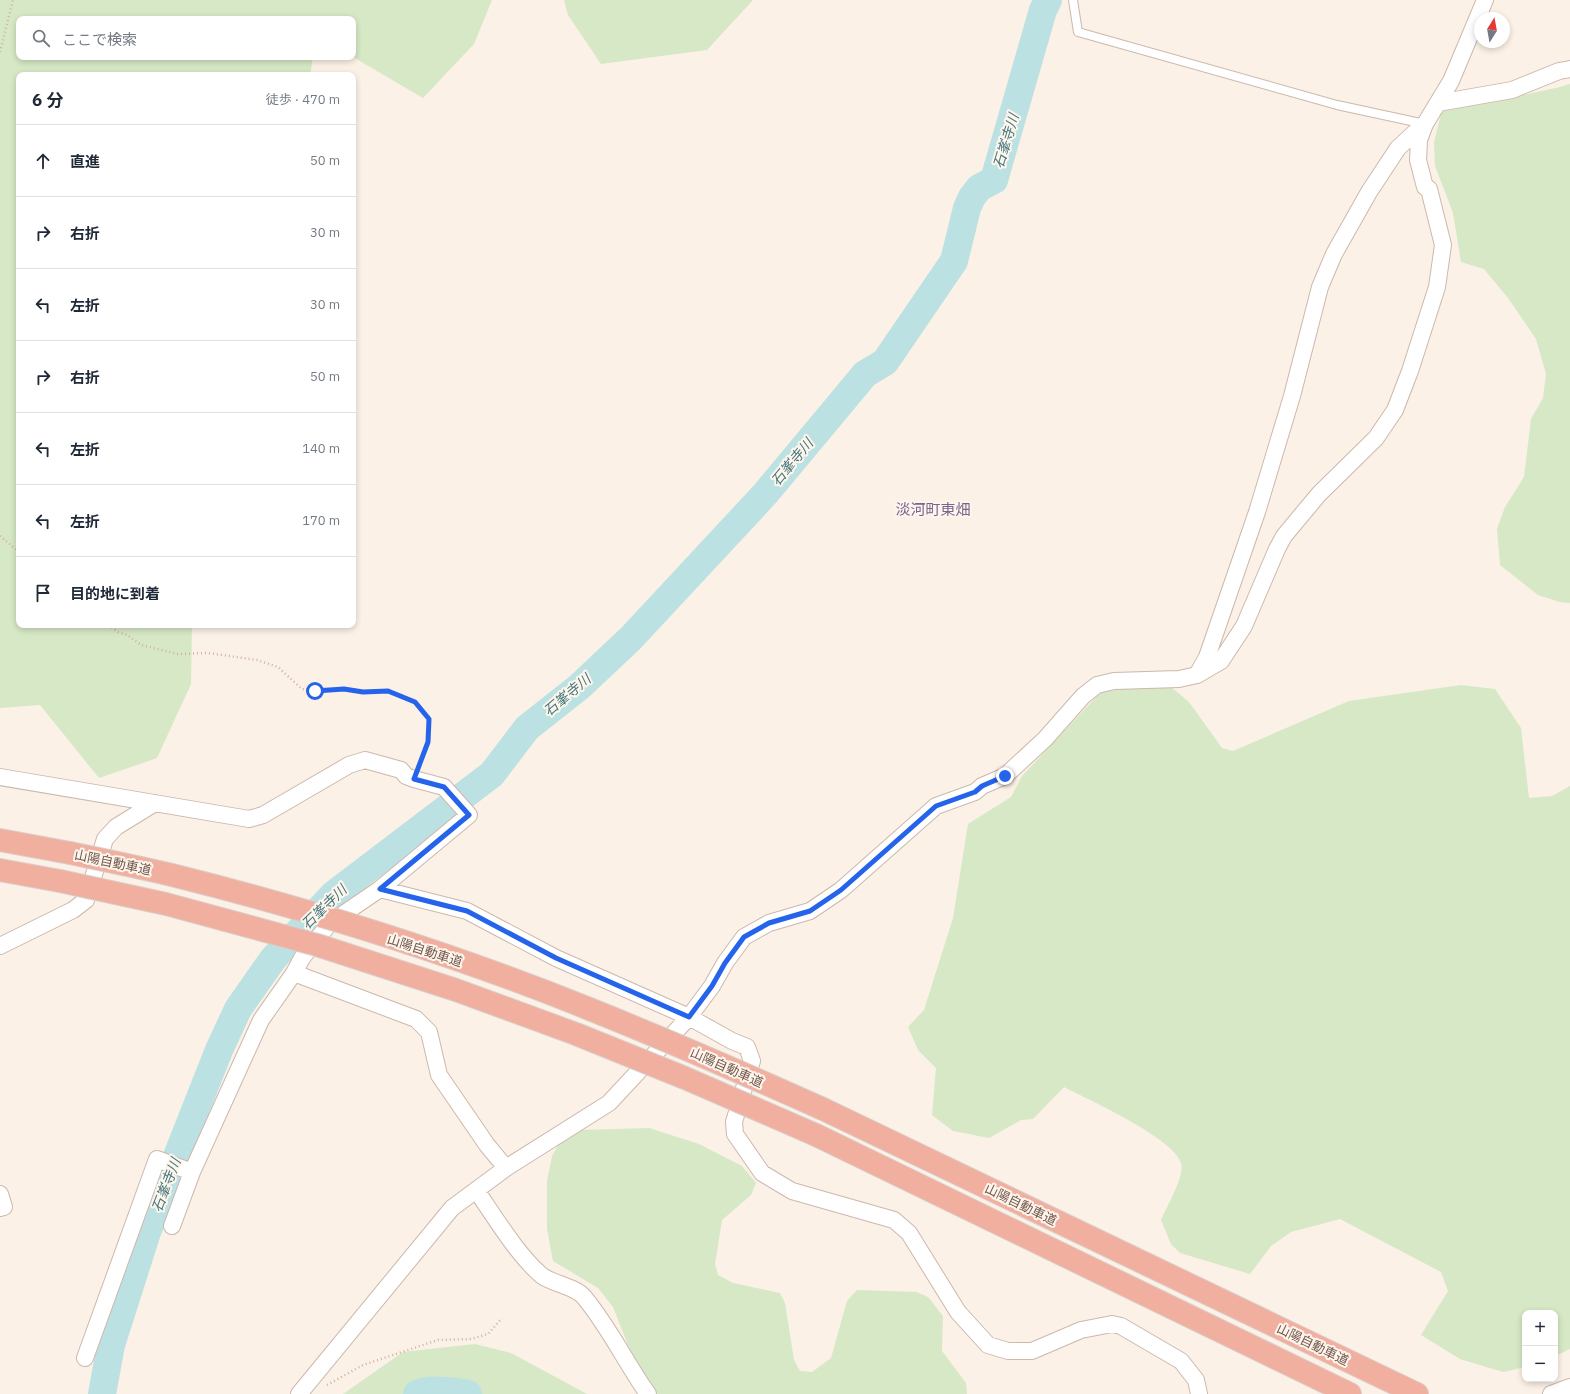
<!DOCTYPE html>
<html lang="ja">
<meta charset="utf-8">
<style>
body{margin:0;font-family:"IBM Plex Sans","Noto Sans JP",sans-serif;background:#f2f2f3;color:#1f2937}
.controls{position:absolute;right:12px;bottom:12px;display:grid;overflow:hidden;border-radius:8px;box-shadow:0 2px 6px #0003}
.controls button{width:36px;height:36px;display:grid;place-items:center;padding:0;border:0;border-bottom:1px solid #e0e1e3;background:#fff;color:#1f2937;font:20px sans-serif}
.compass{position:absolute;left:1474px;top:12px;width:36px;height:36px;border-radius:50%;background:#fff;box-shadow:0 2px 6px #0003;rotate:11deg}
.stop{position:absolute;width:12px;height:12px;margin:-9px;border:3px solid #2563eb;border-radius:50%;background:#fff}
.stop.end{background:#2563eb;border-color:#fff;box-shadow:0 1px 4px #0008}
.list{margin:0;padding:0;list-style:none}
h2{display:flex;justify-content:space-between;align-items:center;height:52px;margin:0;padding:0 16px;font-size:17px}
h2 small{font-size:13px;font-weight:400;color:#747a83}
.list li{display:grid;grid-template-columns:26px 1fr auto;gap:12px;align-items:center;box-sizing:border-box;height:72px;padding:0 16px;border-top:1px solid #e0e1e3}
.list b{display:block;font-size:15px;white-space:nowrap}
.list em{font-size:13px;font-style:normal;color:#747a83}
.icon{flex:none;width:22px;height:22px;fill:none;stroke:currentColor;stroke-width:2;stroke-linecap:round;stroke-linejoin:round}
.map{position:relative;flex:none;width:1570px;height:1394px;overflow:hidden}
.search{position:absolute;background:#fff;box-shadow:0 2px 6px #0003;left:16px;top:16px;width:340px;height:44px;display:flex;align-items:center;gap:10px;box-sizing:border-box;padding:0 14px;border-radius:8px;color:#747a83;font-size:15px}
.panel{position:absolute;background:#fff;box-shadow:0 2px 6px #0003;left:16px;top:72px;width:340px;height:556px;border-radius:8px}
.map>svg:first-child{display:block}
.green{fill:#d6e8c5}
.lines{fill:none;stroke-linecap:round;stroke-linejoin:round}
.river{stroke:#bbe1e3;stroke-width:28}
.lane-casing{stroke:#ccb8ad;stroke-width:10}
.street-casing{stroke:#ccb8ad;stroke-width:18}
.highway-casing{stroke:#d8d0cd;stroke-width:24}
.path{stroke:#d3b2a2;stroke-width:2.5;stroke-dasharray:1 3;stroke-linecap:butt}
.lane{stroke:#fff;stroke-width:8}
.street{stroke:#fff;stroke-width:16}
.highway{stroke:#f1afa0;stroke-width:22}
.highway-bridge-casing{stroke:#d8d0cd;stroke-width:24;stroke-linecap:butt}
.highway-bridge{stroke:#f1afa0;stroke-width:22}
.route{stroke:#2563eb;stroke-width:5}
.labels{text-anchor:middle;stroke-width:4;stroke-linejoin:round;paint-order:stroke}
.street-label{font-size:13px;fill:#73574c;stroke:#fef5ec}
.water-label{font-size:14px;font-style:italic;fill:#44787e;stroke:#fef5ec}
.quarter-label{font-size:15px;fill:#7d648f;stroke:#fef5ec}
</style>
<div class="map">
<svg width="1570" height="1394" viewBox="0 0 1570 1394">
<rect width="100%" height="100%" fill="#fbf1e6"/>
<path class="green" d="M0 0H492L474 44 423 98 353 57V19H19V57H313L310 75H19V625H192L191 684 157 758 99 778 40 705 0 708Z
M564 0H753L707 50 601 64 568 15Z
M1570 84V603L1560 602 1538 595 1500 565 1497 529 1505 507 1524 477 1531 419 1543 398 1546 374 1536 339 1508 298 1484 269 1461 262 1453 213 1435 166 1434 142 1443 106 1478 105 1560 87Z
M1145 684 1171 687 1189 702 1222 748 1233 751 1349 701 1461 685 1495 689 1521 728 1529 798 1552 796 1570 786V1349L1555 1356V1313H1525V1367L1504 1372 1493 1369 1460 1359 1421 1335 1448 1291 1441 1272 1340 1219 1291 1232 1271 1246 1250 1274 1180 1253 1171 1244 1161 1220C1166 1208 1185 1176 1181 1163 1174 1138 1089 1100 1064 1087L1033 1119 1021 1120 989 1138 953 1131 932 1115 936 1068 918 1050 908 1027 924 1010 953 918 968 824 1011 797 1022 776 1100 693Z
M649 1128 699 1144 742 1166 756 1183 751 1195 722 1220 715 1264 718 1275 733 1283 780 1293 785 1303 794 1360 800 1371 812 1372 831 1358 847 1301 857 1290 917 1292 928 1297 943 1316 942 1351 966 1383 967 1394H658L643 1383 613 1307 598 1288 553 1261 547 1229V1181L552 1156 558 1145 579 1130Z
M475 1344 511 1353 587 1394H343L403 1352Z"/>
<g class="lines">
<path class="river" d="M102 1394 111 1345 147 1232 219 1050 238 1009 273 959 333 895 492 774 527 728 579 687 631 638 765 494 865 374 885 362 954 261 967 208 972 197 979 188 994 180 1043 10 1048 0
M417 1394C429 1388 455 1391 468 1394"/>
<g class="lane-casing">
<path id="lane" d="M1073 0 1078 32 1337 105 1425 124"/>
</g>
<g class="street-casing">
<path id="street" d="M1438 103 1512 90 1559 71 1570 69
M1197 675 1207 657 1257 512 1292 396 1320 287 1334 254 1369 192 1398 148 1423 125
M0 777 249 819 263 815 349 765 365 760 401 770 406 776 414 779 444 787 469 815 380 889 330 923 302 958 294 973 261 1020 192 1172 172 1226
M380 889 467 911 556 958 689 1017 732 1041 747 1047 752 1061 734 1122 735 1134 762 1173 792 1191 894 1220 909 1233 958 1312 988 1345 1008 1351H1032L1081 1330 1112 1324 1121 1326 1181 1361 1196 1380 1199 1394
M0 946 73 910 86 900 105 839 116 827 155 803
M294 973 416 1019 429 1032 439 1075 487 1145 506 1168
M476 1190C495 1217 516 1253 541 1275 552 1284 575 1286 584 1297 609 1327 626 1363 648 1394
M0 1194 4 1207 0 1208
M85 1358 157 1159 192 1172
M299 1394 452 1208 506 1168 609 1103 689 1017 712 986 725 963 744 937 769 923 810 911 841 890 936 806 975 792 982 786 1005 776 1045 739 1083 696 1097 685 1114 681 1179 679 1197 675 1221 661 1244 626 1277 549 1284 536 1319 494 1376 438 1395 410 1410 371 1437 287 1443 245 1429 189 1425 187 1418 160 1419 140 1425 124 1451 81 1485 0
M1551 1394 1570 1387"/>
</g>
<g class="highway-casing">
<path id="highway" d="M0 840 70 853
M0 870 60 881
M823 1109 1417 1394
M816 1135 1350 1394"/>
</g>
<path class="path" d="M0 52 13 0
M0 536 19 552
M108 625 118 632 127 635 141 645 178 654 208 653 257 660 278 667 302 689 315 691 344 689 363 692 389 691 415 702 429 719 427 742 419 766
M327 1385 363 1365 438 1340 471 1339 488 1334 502 1318"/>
<use href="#lane" class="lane"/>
<use href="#street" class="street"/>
<use href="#highway" class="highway"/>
<g class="highway-bridge-casing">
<path id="highway-bridge" d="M70 853C104 860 138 867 172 875 312 910 453 954 587 1008 667 1040 745 1074 823 1109
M60 881 166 904 317 945 456 990 576 1034 685 1078 816 1135"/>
</g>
<use href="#highway-bridge" class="highway-bridge"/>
</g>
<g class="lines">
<path class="route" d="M315 691 344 689 363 692 388 691 415 702 429 719 428 742 414 779 444 787 469 815 380 889 467 911 556 958 689 1017 712 986 725 963 744 937 769 923 810 911 841 890 936 806 975 792 982 786 1005 776"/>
</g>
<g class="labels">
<g class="street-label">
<text transform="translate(113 862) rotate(12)" y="5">山陽自動車道</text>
<text transform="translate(425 950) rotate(18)" y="5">山陽自動車道</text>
<text transform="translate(727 1067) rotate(24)" y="5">山陽自動車道</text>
<text transform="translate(1021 1204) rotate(26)" y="5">山陽自動車道</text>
<text transform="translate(1313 1344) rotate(26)" y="5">山陽自動車道</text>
</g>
<g class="water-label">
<text transform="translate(1006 141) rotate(-73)" y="5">石峯寺川</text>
<text transform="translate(792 462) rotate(-50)" y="5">石峯寺川</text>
<text transform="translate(567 695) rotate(-40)" y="5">石峯寺川</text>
<text transform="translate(324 907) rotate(-44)" y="5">石峯寺川</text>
<text transform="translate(166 1185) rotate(-69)" y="5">石峯寺川</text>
</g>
<g class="quarter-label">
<text x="933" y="515">淡河町東畑</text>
</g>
</g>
</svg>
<div class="controls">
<button>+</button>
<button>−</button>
</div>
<svg class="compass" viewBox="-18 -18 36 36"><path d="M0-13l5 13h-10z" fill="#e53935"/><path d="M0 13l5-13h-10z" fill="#747a83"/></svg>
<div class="stop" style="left:315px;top:691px"></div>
<div class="stop end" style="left:1005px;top:776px"></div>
<div class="search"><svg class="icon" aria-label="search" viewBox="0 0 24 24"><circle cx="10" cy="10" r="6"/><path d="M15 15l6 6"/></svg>ここで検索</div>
<section class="panel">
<h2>6 分<small>徒歩 · 470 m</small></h2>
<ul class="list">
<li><svg class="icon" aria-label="ahead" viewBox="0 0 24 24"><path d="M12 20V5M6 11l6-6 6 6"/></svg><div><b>直進</b></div><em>50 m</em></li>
<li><svg class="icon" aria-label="right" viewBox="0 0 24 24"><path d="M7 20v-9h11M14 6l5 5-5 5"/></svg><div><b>右折</b></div><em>30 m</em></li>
<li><svg class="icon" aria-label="left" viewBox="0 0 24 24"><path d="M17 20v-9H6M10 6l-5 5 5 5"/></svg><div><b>左折</b></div><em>30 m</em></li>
<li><svg class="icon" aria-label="right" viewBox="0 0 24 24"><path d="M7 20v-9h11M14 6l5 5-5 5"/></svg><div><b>右折</b></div><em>50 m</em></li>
<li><svg class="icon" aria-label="left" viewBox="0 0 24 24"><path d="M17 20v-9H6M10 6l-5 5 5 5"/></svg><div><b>左折</b></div><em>140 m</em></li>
<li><svg class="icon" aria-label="left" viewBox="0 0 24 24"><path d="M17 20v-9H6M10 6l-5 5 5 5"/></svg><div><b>左折</b></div><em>170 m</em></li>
<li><svg class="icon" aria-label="arrive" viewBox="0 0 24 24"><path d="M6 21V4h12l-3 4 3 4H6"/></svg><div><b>目的地に到着</b></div></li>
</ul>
</section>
</div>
